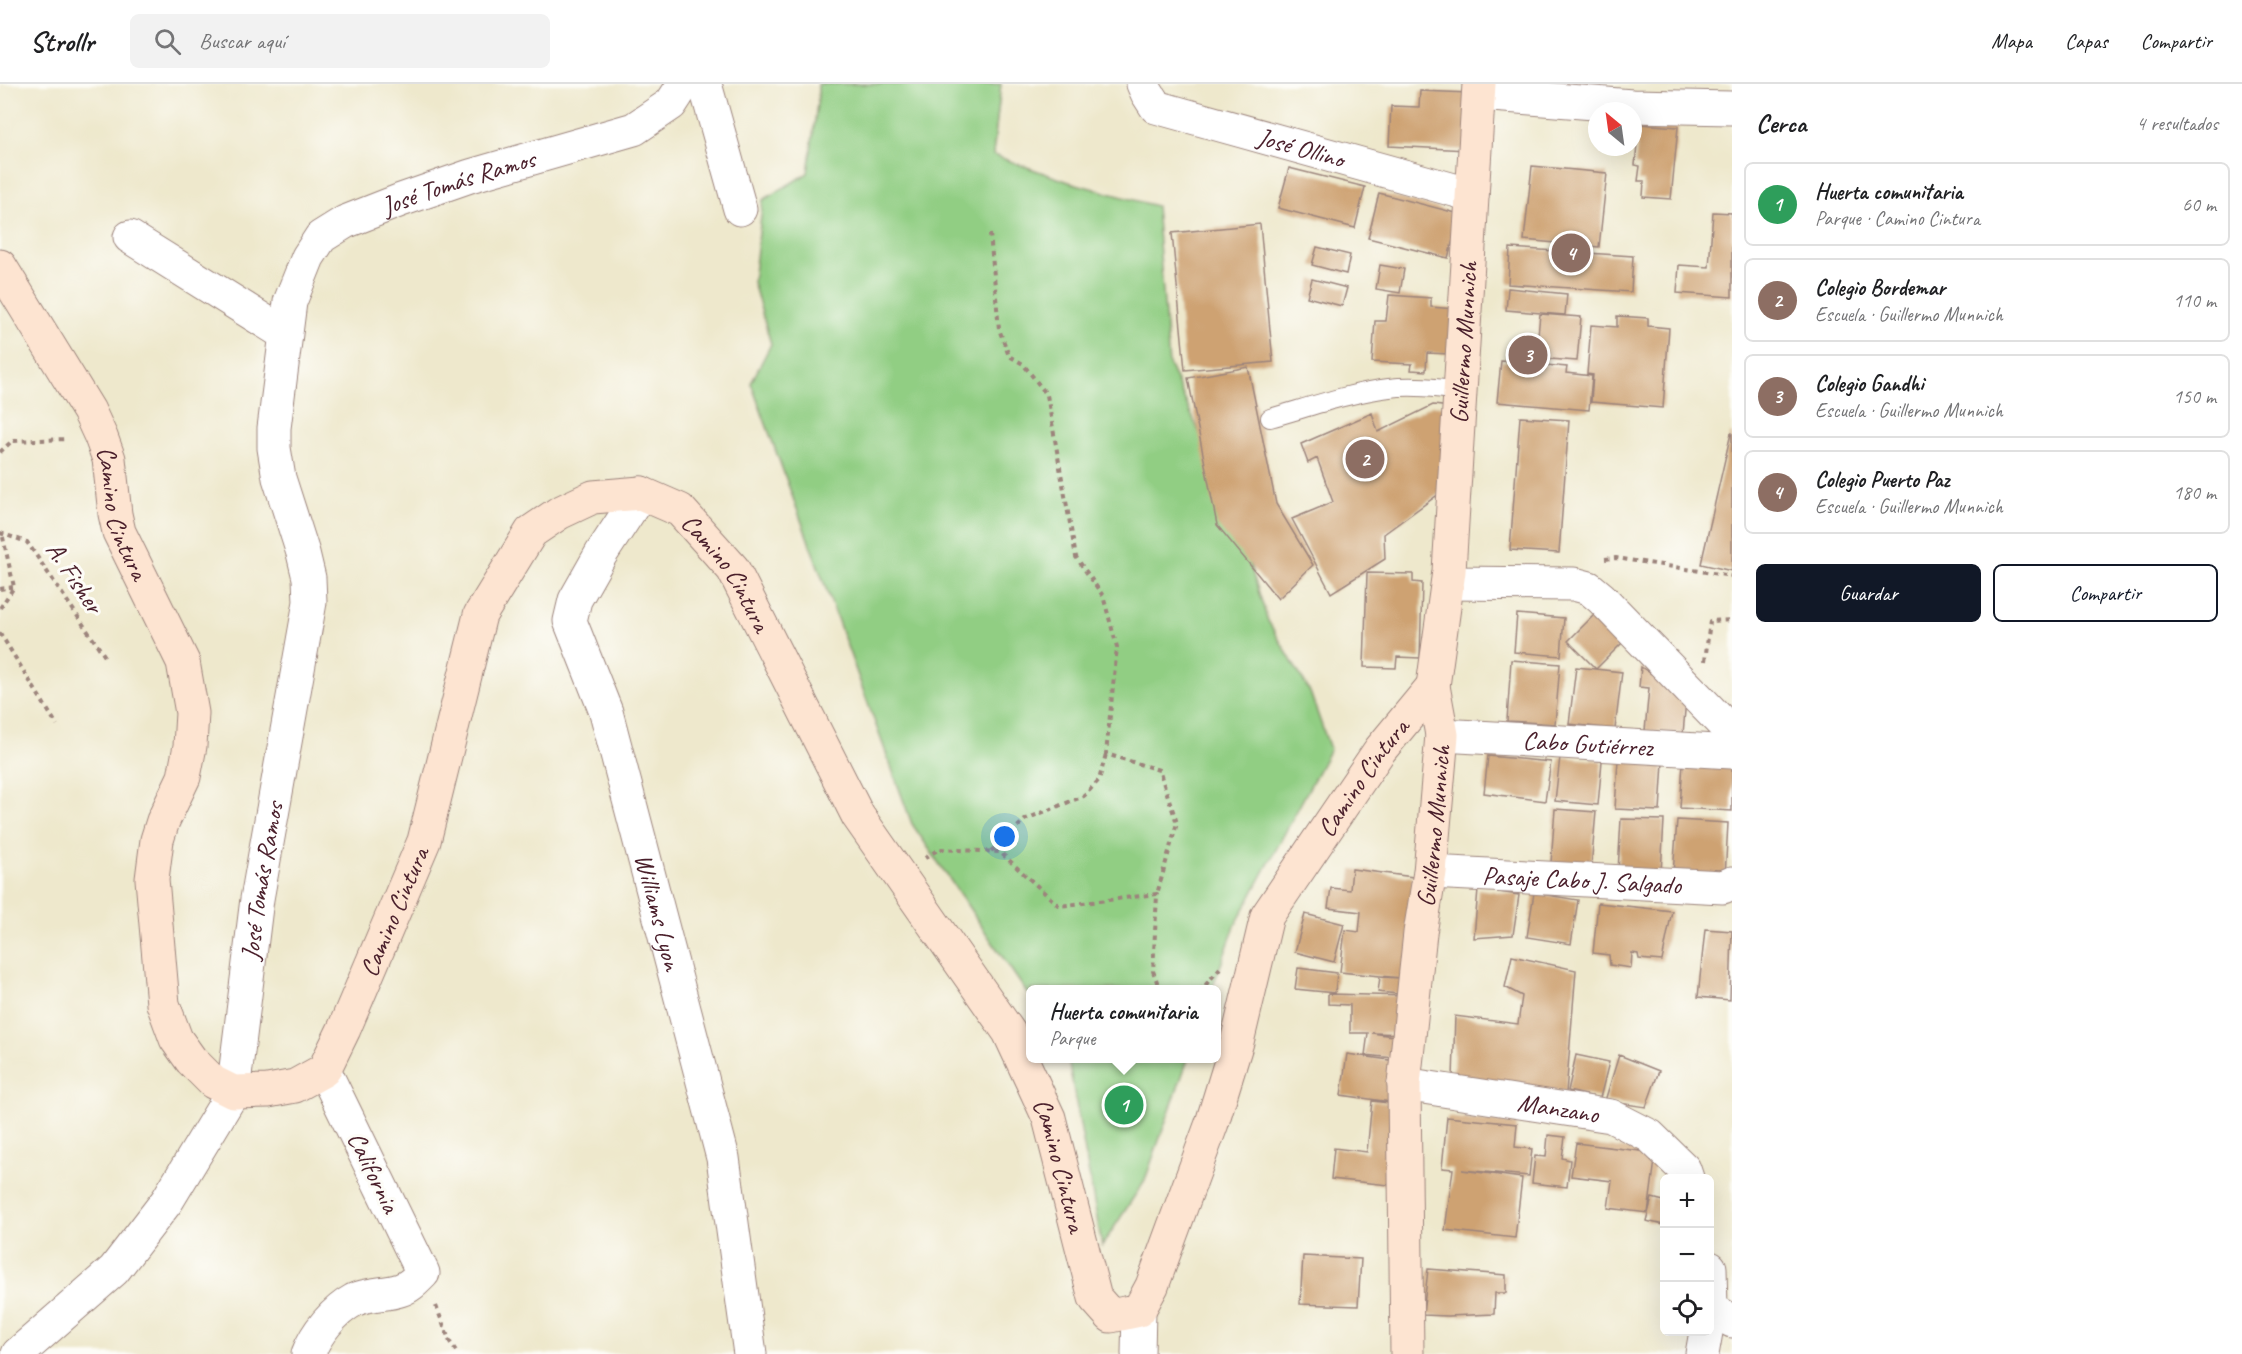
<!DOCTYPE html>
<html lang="es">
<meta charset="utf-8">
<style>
body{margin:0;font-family:Caveat,sans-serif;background:#f2f2f2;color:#202124}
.controls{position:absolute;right:18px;bottom:18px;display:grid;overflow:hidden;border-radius:9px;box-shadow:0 6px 24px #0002}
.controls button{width:54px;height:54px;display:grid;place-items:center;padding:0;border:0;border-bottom:2px solid #e0e0e0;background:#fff;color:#202124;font:30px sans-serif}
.compass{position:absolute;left:1588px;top:18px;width:54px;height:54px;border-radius:50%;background:#fff;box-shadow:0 6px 24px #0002;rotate:331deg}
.you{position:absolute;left:1005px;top:753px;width:21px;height:21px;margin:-15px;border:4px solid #fff;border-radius:50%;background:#1a73e8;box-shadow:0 0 0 9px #1a73e833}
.badge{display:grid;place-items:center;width:39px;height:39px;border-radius:50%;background:#111827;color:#fff;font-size:20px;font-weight:700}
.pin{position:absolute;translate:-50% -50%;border:3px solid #fff;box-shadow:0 2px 6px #0006}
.popup{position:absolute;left:1026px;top:901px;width:195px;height:78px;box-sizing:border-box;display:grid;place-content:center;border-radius:9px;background:#fff;filter:drop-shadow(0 2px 4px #0005);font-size:20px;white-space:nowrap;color:#757577}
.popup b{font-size:22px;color:#202124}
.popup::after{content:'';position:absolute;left:50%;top:100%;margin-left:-12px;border:12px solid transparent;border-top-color:#fff}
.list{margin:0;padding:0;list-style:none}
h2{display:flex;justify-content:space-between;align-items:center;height:78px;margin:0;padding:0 24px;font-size:26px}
h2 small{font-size:20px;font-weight:400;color:#757577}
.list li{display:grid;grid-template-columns:39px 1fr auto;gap:18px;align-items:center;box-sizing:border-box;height:84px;margin:0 12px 12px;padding:0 12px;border:2px solid #e0e0e0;border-radius:9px}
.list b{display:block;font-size:22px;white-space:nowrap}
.list p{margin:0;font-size:20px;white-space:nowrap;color:#757577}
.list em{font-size:20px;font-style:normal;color:#757577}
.actions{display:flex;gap:12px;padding:18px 24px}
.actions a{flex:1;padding:14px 0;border:2px solid #111827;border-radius:9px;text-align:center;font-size:21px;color:#111827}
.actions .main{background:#111827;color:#fff}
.icon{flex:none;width:33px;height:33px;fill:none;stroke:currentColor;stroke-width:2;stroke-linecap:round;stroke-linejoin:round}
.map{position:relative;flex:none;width:1732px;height:1270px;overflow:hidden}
header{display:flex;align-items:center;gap:36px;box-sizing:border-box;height:84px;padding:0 30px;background:#fff;border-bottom:2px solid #e0e0e0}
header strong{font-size:28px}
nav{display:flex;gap:33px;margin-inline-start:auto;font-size:21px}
.search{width:420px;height:54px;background:#f2f2f2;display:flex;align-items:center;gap:15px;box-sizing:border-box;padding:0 21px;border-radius:9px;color:#757577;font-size:22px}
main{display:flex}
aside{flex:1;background:#fff}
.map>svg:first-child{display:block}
.green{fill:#91ce83;stroke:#6e7657;stroke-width:1.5}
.building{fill:#cea272}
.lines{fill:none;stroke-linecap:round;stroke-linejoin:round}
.service-casing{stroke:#9c847c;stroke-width:20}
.minor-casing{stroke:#9c847c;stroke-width:35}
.tertiary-casing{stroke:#9c847c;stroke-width:35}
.secondary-casing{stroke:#9c847c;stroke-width:35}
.path{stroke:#9c847c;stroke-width:4;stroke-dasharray:4.5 4.5;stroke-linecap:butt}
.service{stroke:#fff;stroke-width:18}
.minor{stroke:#fff;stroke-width:33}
.tertiary{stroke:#fff;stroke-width:33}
.secondary{stroke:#fde4d1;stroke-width:33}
.labels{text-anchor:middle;stroke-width:6;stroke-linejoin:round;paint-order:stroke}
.street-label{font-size:26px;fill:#4a1f2b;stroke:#fdfcf7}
</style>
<header>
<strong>Strollr</strong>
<div class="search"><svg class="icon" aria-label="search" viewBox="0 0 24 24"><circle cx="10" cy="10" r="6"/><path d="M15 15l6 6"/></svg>Buscar aquí</div>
<nav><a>Mapa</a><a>Capas</a><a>Compartir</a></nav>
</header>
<main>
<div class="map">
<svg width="1732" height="1270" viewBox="0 0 1732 1270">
<rect width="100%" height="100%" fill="#fdfcf7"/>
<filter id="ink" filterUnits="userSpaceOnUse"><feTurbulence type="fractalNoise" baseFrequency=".0167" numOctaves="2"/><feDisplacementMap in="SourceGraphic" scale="12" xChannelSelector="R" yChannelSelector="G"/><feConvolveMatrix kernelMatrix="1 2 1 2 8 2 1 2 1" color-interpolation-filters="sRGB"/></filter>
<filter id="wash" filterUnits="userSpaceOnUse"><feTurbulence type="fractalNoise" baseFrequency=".008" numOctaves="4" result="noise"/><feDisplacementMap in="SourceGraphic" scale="24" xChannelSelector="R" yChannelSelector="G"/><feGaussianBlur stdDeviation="1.35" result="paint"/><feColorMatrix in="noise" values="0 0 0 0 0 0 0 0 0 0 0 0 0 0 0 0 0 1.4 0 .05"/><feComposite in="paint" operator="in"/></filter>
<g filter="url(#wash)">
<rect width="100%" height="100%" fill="#eee8cc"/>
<path class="green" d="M818 0H1001L993 71 1069 98 1156 122 1169 280 1228 413 1268 537 1310 608 1330 665 1235 842 1212 905 1031 906V915L912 740 751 299 771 260 753 198 763 116 808 89 818 12Z
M1068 975H1188L1145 1096 1102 1162Z"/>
<g id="blocks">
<path class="building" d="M1420 7 1469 9 1467 66 1389 62 1391 22 1419 23Z
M1639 40 1678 43 1671 115 1643 113 1644 97H1638L1640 82 1635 81Z
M1532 82 1607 89 1599 163 1524 156Z
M1289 84 1365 103 1355 144 1278 124Z
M1379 109 1460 130 1448 174 1368 154Z
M1713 128 1732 129V213L1677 209 1679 181 1709 183Z
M1260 140 1273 278 1185 286 1172 149Z
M1317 163 1350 171 1346 190 1312 181Z
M1510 164 1633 172 1631 208 1508 200Z
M1380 181 1404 185 1400 209 1376 205Z
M1312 195 1347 204 1342 222 1307 213Z
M1508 204 1567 210 1565 231 1506 226Z
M1389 211 1431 214V223L1454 225 1451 270 1427 269 1426 287 1411 286 1412 280 1372 278 1375 237H1386Z
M1540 230 1581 233 1577 277 1536 274Z
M1617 232 1648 234V242L1669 244 1663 324 1591 318 1593 291 1587 290 1591 241 1617 243Z
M1501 277 1567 283 1566 289 1592 292 1589 326 1497 318Z
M1248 283 1276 420 1313 481 1278 515 1217 441 1188 294Z
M1433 321 1451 323 1447 404 1384 450 1385 475 1331 509 1292 435 1333 418 1317 374 1308 379 1301 360 1372 329 1378 348Z
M1520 333 1569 336 1559 469 1510 466Z
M1731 349H1732V487L1701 480Z
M1367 489 1413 490V498L1422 499 1420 574 1397 573 1396 584 1364 583Z
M1601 524 1629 552 1596 585 1568 557Z
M1517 530 1564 534 1561 572 1514 568Z
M1511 576 1560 580 1555 640 1507 637Z
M1576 583 1622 588 1615 645 1569 640Z
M1641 583 1669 602 1687 603 1683 650 1645 647 1649 604 1639 603Z
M1488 672 1551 678 1545 717 1484 709Z
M1560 673 1602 677 1598 721 1555 717Z
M1618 676 1663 678 1660 727 1615 725Z
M1683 679 1732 681V727L1680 724Z
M1555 725 1596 728 1591 783 1551 779Z
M1621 735 1664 736 1661 789 1618 787Z
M1677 736 1728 739 1725 793 1673 790Z
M1352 785 1413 793 1409 911 1378 908 1380 893 1401 894 1340 888 1345 846 1359 848 1361 828 1328 824 1331 804 1350 806Z
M1478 805 1519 811 1513 851 1474 854Z
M1534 809 1578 816 1571 860 1527 853Z
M1598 819 1672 827 1662 877 1639 875 1638 870 1632 869 1631 884 1610 881 1609 871 1593 869Z
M1305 830 1344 840 1334 878 1295 868Z
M1705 845 1732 847 1730 916 1698 913Z
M1512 872 1576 886 1566 1009 1453 994 1455 932 1518 940 1522 912 1505 903Z
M1298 884 1337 889 1335 909 1295 905Z
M1328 910 1409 912 1408 950 1372 949 1406 954 1403 975 1365 971 1368 949H1350V921L1328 920Z
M1347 970 1403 978 1398 1019 1341 1011Z
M1576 971 1609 978 1600 1014 1568 1007Z
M1619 971 1659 987 1646 1023 1605 1017Z
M1372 1017 1397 1020 1389 1101 1331 1095 1334 1064 1367 1068Z
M1447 1033 1517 1040 1515 1063 1532 1065 1529 1092 1462 1086 1522 1094 1515 1154 1445 1146 1453 1085 1442 1084Z
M1548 1051 1565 1053 1562 1074 1570 1076 1567 1103 1532 1099 1535 1072 1546 1073Z
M1576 1059 1656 1069 1648 1129 1608 1124 1612 1097 1571 1092Z
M1652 1114 1664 1117V1141L1646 1137Z
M1303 1172 1361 1175 1358 1222 1300 1220Z
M1428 1185 1506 1191V1209H1495L1494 1230 1448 1232 1423 1231Z"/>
</g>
</g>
<g filter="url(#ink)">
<use href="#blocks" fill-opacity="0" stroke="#9c847c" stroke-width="1.5"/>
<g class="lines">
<g class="service-casing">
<path id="service" d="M1270 334C1309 323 1349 309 1389 304 1412 301 1437 304 1460 307"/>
</g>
<g class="minor-casing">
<g id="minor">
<path d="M705 0 740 125"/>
<path id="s1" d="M1143 0 1147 9 1156 23 1472 111"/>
<path d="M130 153 285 250"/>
<path id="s2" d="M641 409 601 470 575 516 570 537 606 628 723 1074 750 1270"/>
<path d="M1448 499 1574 500 1589 504 1601 514 1732 649"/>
<path id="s3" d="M1442 651 1732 668"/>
<path id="s4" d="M1430 788 1723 803 1732 799"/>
<path id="s5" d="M1404 1000 1611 1032 1650 1052 1684 1085 1687 1094"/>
<path d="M1710 1184 1711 1225 1732 1237"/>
<path d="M18 1270 114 1186 167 1117 233 1008"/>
<path d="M308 1270C316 1249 334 1227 354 1216 368 1209 386 1211 400 1206 410 1203 416 1196 423 1189L324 986"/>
<path d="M1138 1270 1139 1226"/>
<path d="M1702 1270 1706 1248"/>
</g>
</g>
<g class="tertiary-casing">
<g id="tertiary">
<path d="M1479 10 1632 22 1732 24"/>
<path id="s6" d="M233 1008 257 815 310 518 309 494 303 469 279 394 274 364V344L290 218 308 173 321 153 345 138 401 116 470 92 634 45 671 20 684 0"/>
</g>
</g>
<g class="secondary-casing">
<g id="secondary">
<path id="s7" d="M0 182 89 327 101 353 109 375 115 430 119 448 183 578 192 629 190 662 184 693 163 737 157 756 152 795 163 920 176 955 191 976 213 998 233 1008 268 1007 295 1002 324 986 344 945 424 757 480 531 531 448 559 429 593 413 641 409 680 426 733 485 858 732 1009 948 1049 1034 1095 1214 1111 1232 1139 1226 1152 1202 1212 1039 1237 958 1267 832 1380 666 1433 602"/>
<path id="s8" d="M1407 1270 1404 1000 1420 849 1430 788 1442 651 1433 602 1449 487 1479 0"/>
</g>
</g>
<path class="path" d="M990 150 999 245 1009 272 1023 280 1047 311 1076 473 1103 512 1117 563 1106 670 1159 686 1177 739 1157 810
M0 368 12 357 67 355
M0 449 27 458 106 574
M1605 475 1616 474 1732 492
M0 505 13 503
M0 524 14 503 2 449
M0 549 57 641
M1705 577 1710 537 1732 536
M991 767 1026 735 1084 712 1099 696 1106 670
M925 774 939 765 1000 768 1059 822 1157 810 1153 887 1160 906
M1198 906 1203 904 1220 884
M436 1222 450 1258 458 1270"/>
<use href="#service" class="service"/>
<use href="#minor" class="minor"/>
<use href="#tertiary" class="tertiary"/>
<use href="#secondary" class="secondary"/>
</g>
</g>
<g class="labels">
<g class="street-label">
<text dy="9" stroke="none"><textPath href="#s1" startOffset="177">José Ollino</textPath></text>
<text dy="9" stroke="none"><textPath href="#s6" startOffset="1023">José Tomás Ramos</textPath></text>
<text dy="9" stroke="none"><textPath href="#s8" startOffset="1016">Guillermo Munnich</textPath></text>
<text dy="9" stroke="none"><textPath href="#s7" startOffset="278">Camino Cintura</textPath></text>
<text dy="9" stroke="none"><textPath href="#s7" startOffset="1824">Camino Cintura</textPath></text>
<text transform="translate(75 493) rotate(56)" y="9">A. Fisher</text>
<text dy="9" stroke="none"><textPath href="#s3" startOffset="146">Cabo Gutiérrez</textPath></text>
<text dy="9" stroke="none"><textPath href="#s7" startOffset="3282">Camino Cintura</textPath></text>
<text dy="9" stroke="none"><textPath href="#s8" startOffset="530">Guillermo Munnich</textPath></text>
<text dy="9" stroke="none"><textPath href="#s6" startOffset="213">José Tomás Ramos</textPath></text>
<text dy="9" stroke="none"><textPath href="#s4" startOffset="152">Pasaje Cabo J. Salgado</textPath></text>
<text dy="9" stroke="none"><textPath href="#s7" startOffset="1176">Camino Cintura</textPath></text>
<text dy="9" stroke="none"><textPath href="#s2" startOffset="452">Williams Lyon</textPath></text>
<text dy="9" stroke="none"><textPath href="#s5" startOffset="156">Manzano</textPath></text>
<text dy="9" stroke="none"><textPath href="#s7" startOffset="2508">Camino Cintura</textPath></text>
<text transform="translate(374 1088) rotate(64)" y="9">California</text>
</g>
</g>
</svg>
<div class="controls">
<button>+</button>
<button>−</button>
<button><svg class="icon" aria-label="locate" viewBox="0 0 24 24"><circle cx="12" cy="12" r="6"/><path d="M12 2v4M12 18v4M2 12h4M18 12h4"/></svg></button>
</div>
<svg class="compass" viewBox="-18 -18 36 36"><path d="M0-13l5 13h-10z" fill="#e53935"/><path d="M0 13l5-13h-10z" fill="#757577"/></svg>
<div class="you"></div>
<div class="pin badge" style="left:1124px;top:1021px;background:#2e9e5b">1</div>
<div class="popup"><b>Huerta comunitaria</b>Parque</div>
<div class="pin badge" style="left:1365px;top:375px;background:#8d6e63">2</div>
<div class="pin badge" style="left:1528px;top:271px;background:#8d6e63">3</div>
<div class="pin badge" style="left:1571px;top:169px;background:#8d6e63">4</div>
</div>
<aside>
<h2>Cerca<small>4 resultados</small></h2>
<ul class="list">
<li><span class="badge" style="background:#2e9e5b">1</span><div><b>Huerta comunitaria</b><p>Parque · Camino Cintura</p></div><em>60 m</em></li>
<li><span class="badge" style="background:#8d6e63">2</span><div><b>Colegio Bordemar</b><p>Escuela · Guillermo Munnich</p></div><em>110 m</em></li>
<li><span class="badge" style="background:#8d6e63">3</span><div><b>Colegio Gandhi</b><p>Escuela · Guillermo Munnich</p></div><em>150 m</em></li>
<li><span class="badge" style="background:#8d6e63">4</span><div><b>Colegio Puerto Paz</b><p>Escuela · Guillermo Munnich</p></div><em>180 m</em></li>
</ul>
<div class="actions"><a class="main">Guardar</a><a>Compartir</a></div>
</aside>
</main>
